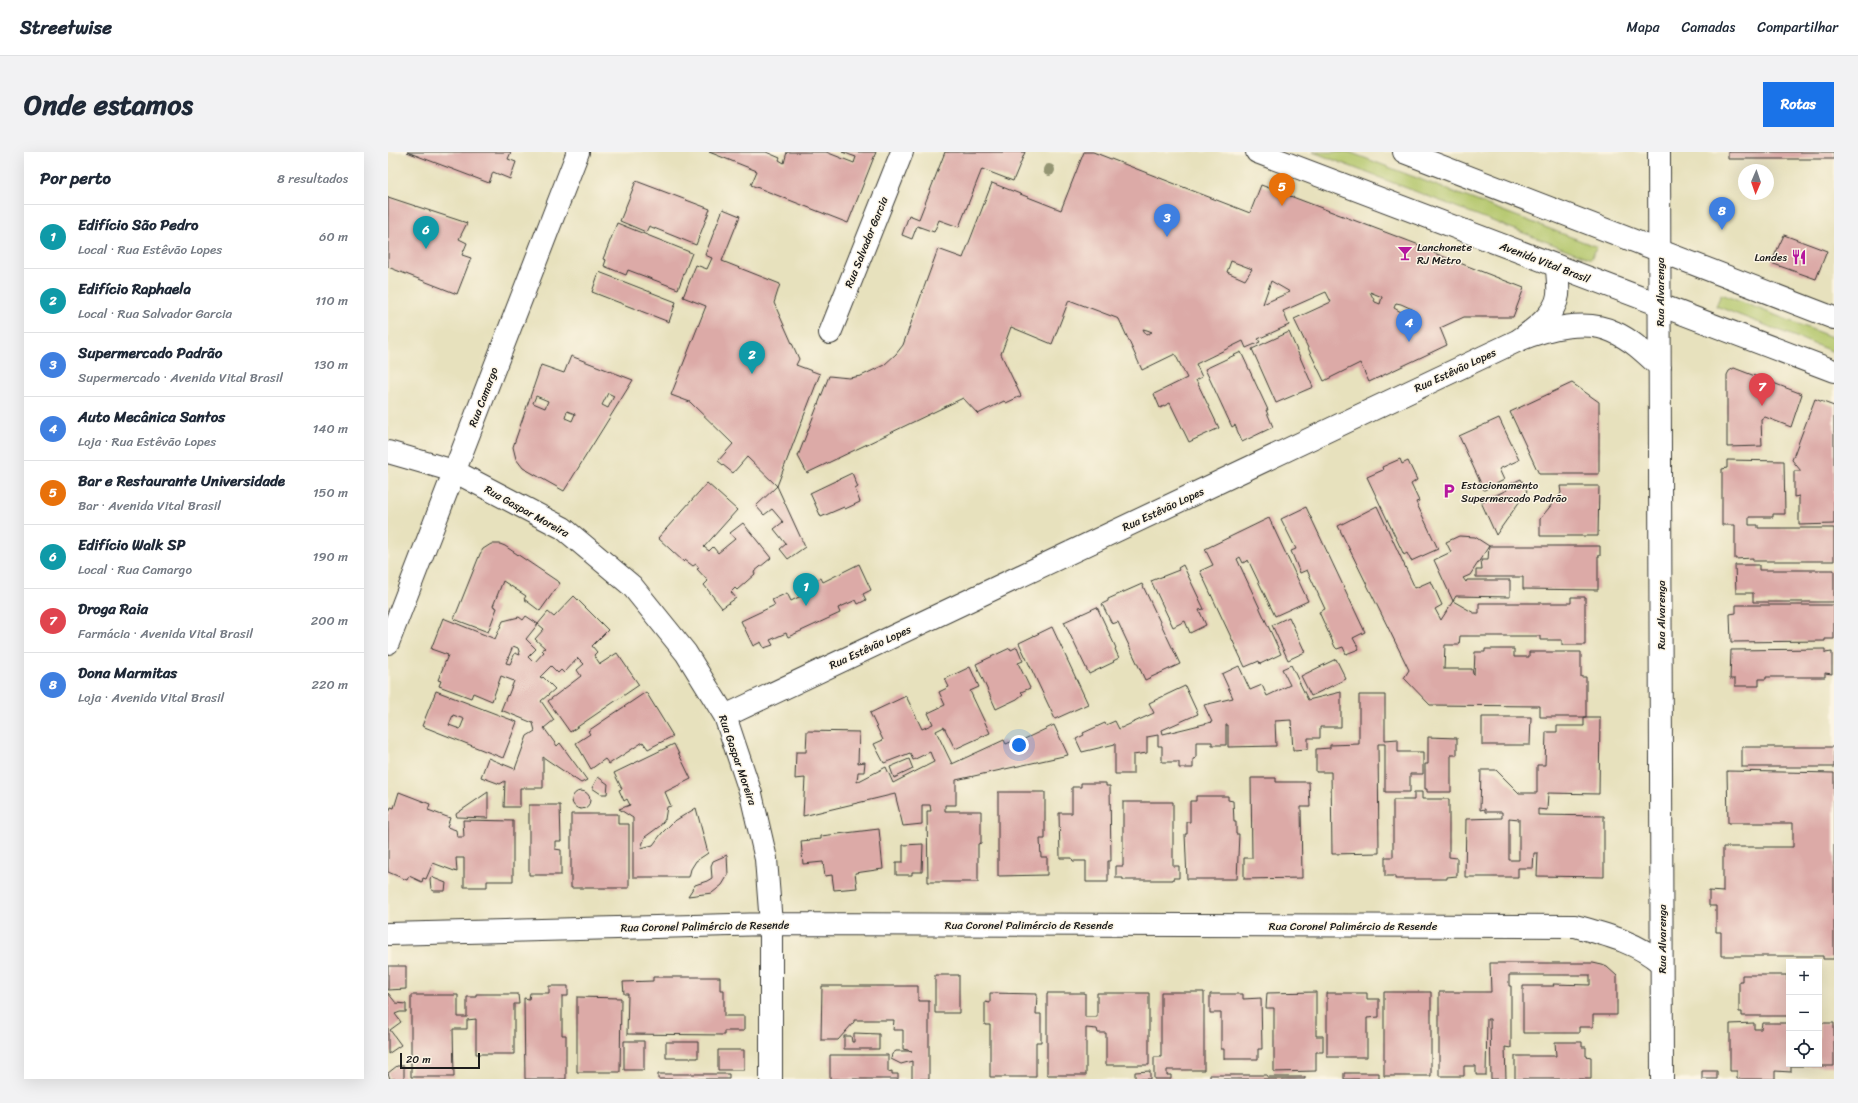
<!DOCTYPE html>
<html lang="pt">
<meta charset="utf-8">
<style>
body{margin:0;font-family:Sriracha,sans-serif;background:#f2f2f3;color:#1f2937}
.controls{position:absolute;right:12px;bottom:12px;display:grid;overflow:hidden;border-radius:0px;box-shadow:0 4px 16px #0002}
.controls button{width:36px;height:36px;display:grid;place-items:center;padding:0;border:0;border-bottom:1px solid #e0e1e3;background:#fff;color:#1f2937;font:20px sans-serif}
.compass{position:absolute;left:1350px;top:12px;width:36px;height:36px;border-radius:50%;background:#fff;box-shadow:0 4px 16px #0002;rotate:182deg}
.scale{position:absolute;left:12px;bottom:10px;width:80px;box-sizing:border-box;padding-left:4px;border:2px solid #1c1c1c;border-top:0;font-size:11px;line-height:14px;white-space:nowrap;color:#1c1c1c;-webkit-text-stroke:3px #fcf5e5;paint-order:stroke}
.you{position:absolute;left:631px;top:593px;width:14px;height:14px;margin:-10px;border:3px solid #fff;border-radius:50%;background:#1a73e8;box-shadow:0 0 0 6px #1a73e833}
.badge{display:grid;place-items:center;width:26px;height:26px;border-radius:50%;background:#1a73e8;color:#fff;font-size:13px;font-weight:700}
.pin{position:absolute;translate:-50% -33px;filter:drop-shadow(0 1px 2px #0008)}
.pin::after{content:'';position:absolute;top:21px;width:14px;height:12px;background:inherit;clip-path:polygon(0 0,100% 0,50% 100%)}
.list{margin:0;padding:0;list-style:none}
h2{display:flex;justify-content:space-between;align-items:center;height:52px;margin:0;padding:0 16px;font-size:17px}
h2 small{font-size:13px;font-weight:400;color:#747a83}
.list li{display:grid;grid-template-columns:26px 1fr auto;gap:12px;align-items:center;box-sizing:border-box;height:64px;padding:0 16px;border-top:1px solid #e0e1e3}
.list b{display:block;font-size:15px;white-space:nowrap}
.list p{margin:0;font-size:13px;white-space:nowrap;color:#747a83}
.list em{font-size:13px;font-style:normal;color:#747a83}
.icon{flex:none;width:22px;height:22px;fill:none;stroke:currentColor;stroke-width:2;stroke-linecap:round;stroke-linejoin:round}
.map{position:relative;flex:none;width:1446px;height:927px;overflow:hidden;border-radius:0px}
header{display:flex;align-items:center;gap:24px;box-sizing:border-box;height:56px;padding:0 20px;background:#fff;border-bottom:1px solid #e0e1e3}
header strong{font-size:19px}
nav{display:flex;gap:22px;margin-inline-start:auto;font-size:14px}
.intro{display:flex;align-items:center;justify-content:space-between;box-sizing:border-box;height:96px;padding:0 24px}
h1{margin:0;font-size:28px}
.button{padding:10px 18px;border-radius:0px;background:#1a73e8;color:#fff;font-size:14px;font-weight:700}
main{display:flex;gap:24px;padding:0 24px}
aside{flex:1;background:#fff;border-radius:0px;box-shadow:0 4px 16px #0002}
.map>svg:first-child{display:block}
.green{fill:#b1c568;stroke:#667042}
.building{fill:#dcaaa7;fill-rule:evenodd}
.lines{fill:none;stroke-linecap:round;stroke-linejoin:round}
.street-casing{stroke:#3a3a34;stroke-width:24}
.secondary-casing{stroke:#3a3a34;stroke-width:24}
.primary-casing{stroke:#3a3a34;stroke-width:24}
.street{stroke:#fff;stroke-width:22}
.secondary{stroke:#fff;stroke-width:22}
.primary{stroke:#fff;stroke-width:22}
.tree{fill:#949573}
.labels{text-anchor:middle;stroke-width:3;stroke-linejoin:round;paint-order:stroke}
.street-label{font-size:11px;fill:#1c1c1c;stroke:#fcf5e5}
.poi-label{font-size:11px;fill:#1c1c1c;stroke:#fcf5e5;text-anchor:start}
</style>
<header>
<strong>Streetwise</strong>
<nav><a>Mapa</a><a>Camadas</a><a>Compartilhar</a></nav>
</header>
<div class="intro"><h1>Onde estamos</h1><a class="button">Rotas</a></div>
<main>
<aside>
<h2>Por perto<small>8 resultados</small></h2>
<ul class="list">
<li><span class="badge" style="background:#0f9aa8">1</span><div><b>Edifício São Pedro</b><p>Local · Rua Estêvão Lopes</p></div><em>60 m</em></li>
<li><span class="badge" style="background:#0f9aa8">2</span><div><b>Edifício Raphaela</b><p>Local · Rua Salvador Garcia</p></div><em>110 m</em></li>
<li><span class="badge" style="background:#3f7fe0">3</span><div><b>Supermercado Padrão</b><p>Supermercado · Avenida Vital Brasil</p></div><em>130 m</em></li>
<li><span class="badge" style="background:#3f7fe0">4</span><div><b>Auto Mecânica Santos</b><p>Loja · Rua Estêvão Lopes</p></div><em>140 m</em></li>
<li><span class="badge" style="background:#e8710a">5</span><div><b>Bar e Restaurante Universidade</b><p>Bar · Avenida Vital Brasil</p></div><em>150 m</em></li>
<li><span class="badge" style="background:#0f9aa8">6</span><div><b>Edifício Walk SP</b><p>Local · Rua Camargo</p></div><em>190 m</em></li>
<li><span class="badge" style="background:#e0444e">7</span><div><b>Droga Raia</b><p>Farmácia · Avenida Vital Brasil</p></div><em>200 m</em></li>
<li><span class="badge" style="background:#3f7fe0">8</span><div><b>Dona Marmitas</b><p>Loja · Avenida Vital Brasil</p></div><em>220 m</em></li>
</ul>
</aside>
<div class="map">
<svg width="1446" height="927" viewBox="0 0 1446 927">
<rect width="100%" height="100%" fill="#fcf5e5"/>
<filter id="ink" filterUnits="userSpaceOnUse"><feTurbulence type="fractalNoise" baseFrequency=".025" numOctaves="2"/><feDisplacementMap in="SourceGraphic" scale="8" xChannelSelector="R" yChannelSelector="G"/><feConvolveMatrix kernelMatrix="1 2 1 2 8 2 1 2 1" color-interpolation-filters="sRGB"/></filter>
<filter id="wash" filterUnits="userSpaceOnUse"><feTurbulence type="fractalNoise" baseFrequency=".012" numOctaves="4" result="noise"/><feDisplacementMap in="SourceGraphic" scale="16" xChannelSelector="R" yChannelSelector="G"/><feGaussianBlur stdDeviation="0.9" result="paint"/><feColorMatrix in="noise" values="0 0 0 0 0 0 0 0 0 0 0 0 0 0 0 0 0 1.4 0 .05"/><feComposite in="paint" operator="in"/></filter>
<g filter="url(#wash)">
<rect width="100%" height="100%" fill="#e7e1bd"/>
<path class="green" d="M925 0H961L1209 95 1203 107Z
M1333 142 1446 186V200L1328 154Z"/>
<g id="blocks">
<path class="building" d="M19 0H123L120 7 128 10 122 27 105 20 101 31Z
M321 0H378L392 6 391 8 396 11 399 0H438L466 11 468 5 454 0H488L460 71 363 33 369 19Z
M557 0H637L625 29 594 17 571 75 551 68 546 80 529 74 524 87 514 83 521 63 531 67Z
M696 0H705L862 61 873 33 1047 99 1046 101 1136 136 1125 165H1076L1052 176 1059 193 981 230 972 211 936 229 906 167 943 150 938 140 895 159 901 173 870 187 872 190 858 196 855 189 808 212 814 225 808 228 831 276 801 290 782 251 772 256 766 242 799 226 787 202 754 218 731 167 681 148 664 192 623 175 613 202 633 244 618 251 616 249 590 262 575 246 419 321 410 304 441 224 461 226 473 224 496 213 508 202 515 193 550 97 575 106 604 31 673 58ZM843 109 864 117 857 128 839 120ZM883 129 902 140 875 152ZM982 140 994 145 992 152 987 150ZM1008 151 1013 152 1024 157 1013 160 1006 156ZM755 177 759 178 764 180 758 183Z
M1340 0H1446V7H1340Z
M248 29 322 57 308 93 261 74 258 80 232 69Z
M0 45 79 71 71 87 79 91 74 103 83 106 69 142 0 115Z
M335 57 352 64 334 109 392 132 386 151 411 207 408 213 432 222 389 334 359 305 345 321 330 309 345 292 302 250 283 243 318 154 295 145 308 113 319 117 324 106 317 103Z
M229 71 304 101 290 137 240 118 238 123 216 114 218 108 215 107Z
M1396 83 1439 99 1428 127 1383 111Z
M211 120 288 150 281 170 204 140Z
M901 180 925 235 888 251 864 197Z
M853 200 880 258H878L885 275 854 290 847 273 844 275 817 217Z
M183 204 245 228 176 339 135 316 128 307 125 295 153 213 176 221ZM220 241 226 244 220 256 214 253ZM148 244 160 249 157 256 145 251ZM179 259 187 262 184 269 177 266Z
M1346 216 1414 242 1403 275 1377 265 1373 268 1374 294 1339 295V223L1341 219Z
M1184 231 1211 250V322H1151L1122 260Z
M1427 247 1446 254V372L1411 373V344L1406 345V319H1413L1404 308Z
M1111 266 1131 308 1111 317 1116 328 1096 338 1071 284Z
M1012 307 1014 312 1020 309 1029 328 1023 332 1031 349 1028 350 1050 397 1023 409 1019 401 1016 403 979 325 995 318 994 315Z
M1339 308 1396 309 1397 362H1385V365H1361V373H1370V376H1446V409H1365V406L1347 407V373H1334V317L1339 316Z
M464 321 470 335 467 337 472 350 457 357 456 355 433 365 422 341Z
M1133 327 1139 339 1108 383 1093 350 1119 338 1118 334Z
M319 331 349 358 316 395 321 399 325 395 330 401 347 387 342 381 355 371 383 406 366 420 367 422 349 438 347 436 343 440 348 446 334 456 316 433 320 429 309 417 311 416 308 412 305 414 297 408 296 410 270 386Z
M389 334 417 395 400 407 392 397 398 392 386 377 395 370 384 357 376 363 368 354Z
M1172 334H1211L1210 384H1152V367L1173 341Z
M989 354 1027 436 1043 429 1054 453 1047 457 1053 468 1065 449 1046 408 1063 400 1058 390 1071 384 1087 385 1101 394 1082 423 1075 426 1078 430 1079 428H1122V445L1068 444 1065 449 1086 461H1091V451H1183V445H1197V493H1174V488H1152V484H1072L1071 493H1057L1056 517H1084L1085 522 1086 523 1087 500H1097V497H1126V505H1141V500H1193V525H1198V565H1152V554L1042 553 1016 526 1021 518 950 374Z
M918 355 977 480 965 486 971 497 958 502 955 495 949 497 947 495 931 460 937 457 919 418 912 421 903 399 908 397 893 367Z
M881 366 920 449 887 464 860 408 855 411 852 405 849 407 893 502 872 512 871 509 857 515 812 419 825 413 817 397Z
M103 392H112L117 394 172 431 152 459 136 447 138 444 115 429 105 454 109 456 100 480 66 467 92 402 95 397Z
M1101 394H1212V404H1210V438L1135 437V425H1088V418H1094L1093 408H1100Z
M471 412 483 438 475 442 478 448 470 452 468 448 450 456 452 461 400 485 398 481 382 488 385 493 376 496 373 490 365 494 353 469 387 453 384 448 399 441 403 449 419 441 416 434 433 426 435 430Z
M795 413 816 457 811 458 818 473 802 481 797 469 785 475 763 429 791 418 790 416Z
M1347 413H1371V418H1446V450H1365V441H1348Z
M754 432 792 512 757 528 730 470 724 472 714 452 720 449V447Z
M186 444 220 478 204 494 209 500 206 503 212 512 229 501 251 533 182 580 160 549 193 524 189 518 196 512 190 506 176 521 173 518 170 521 163 514 152 525 154 526 155 525 167 537 153 549 166 568 156 576 169 594 172 591 199 628 193 631 155 605V636H132V655H116L117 629 112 632 93 625 100 606 127 617 139 584 147 579 145 571 113 558 119 543 120 544 126 529 113 524 104 549 85 541 83 546 51 534 53 529 50 528 60 503 43 497 55 466 107 487 115 469 131 465 135 468 138 464 150 472 138 487 148 497 140 505 146 511 156 500 154 498 157 496 147 487 156 477 150 472 160 460 166 465ZM125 494 130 496 132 503 127 501 122 512 118 511Z
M1348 453H1446V487H1437V489L1343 490 1342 462 1348 461Z
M709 455 728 496 727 497 731 506 725 509 726 510 701 522 676 470Z
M901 465 917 500 900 508 884 473Z
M664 475 700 552 667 567 631 491Z
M629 495 635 509 630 511 642 536 633 540 635 542 629 547 608 557 588 512 622 496 623 498Z
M1437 497V501L1444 500V522L1437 521V525H1378V527H1371V534H1347V527H1342L1343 498Z
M948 507 958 527 923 544 913 524Z
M903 513 920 548 953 540V575H932V586H920V597L905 598 903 568 887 569 888 594 840 595V573H838V593H824V590H808V606L805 607V616H791V610H774V594H770V583L759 585V601L745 603V622H727V592L694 600 688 587 696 583 695 581 717 571 718 573 727 569 731 577 766 561 761 551 797 534 810 562 774 578 775 582 824 570 816 553 845 546 834 522 851 514 862 538 874 533 879 544 902 533 894 517Z
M582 515 591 535 582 539 602 581 567 597 556 575 548 579 564 612 616 588 618 592 625 589 626 592 666 573 680 603 568 628V653H557V659H593V691L590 692V730H540L539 659H543L542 653H534V672L515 674 507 642 415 664 417 626 407 627 408 600H418L419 579 471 580 470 611 477 610 476 620H470L469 630 498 615 505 631 546 610 542 600 525 608 522 601 496 611 486 592 495 588 482 561 518 544 534 577 545 572 540 561 557 553 551 540 561 535 557 527Z
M48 539 129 570 115 606 34 574ZM65 563 76 567 72 577 61 573Z
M258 540 285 584 260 597 255 590 221 612 217 607 203 617 188 591 202 582 200 579Z
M971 543H997V588L1010 587V600H1035V622H1022V640H997V592H990L991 701 944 702 943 620H928V597L942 596V593L971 592Z
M1094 565H1143L1142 593H1094Z
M1196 565H1212L1211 642 1160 641 1159 658 1150 657V663L1216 664V725L1149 724 1150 701H1146L1145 716H1130V725H1077L1078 667 1114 666V660H1097V657L1092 658 1093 618H1108L1131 641H1149V613H1157L1158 580H1169V574H1196ZM1121 666 1131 667V708H1121Z
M1040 585 1069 586V603H1063V640H1039V637H1037V612H1040Z
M286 592 303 627 277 640 283 654 279 655 277 667 272 674 257 685 253 696 265 693 274 681 285 670 308 656 320 701 308 709 303 717 301 725H245V666L231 657 242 653 239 647 236 649 231 638 234 637 226 621Z
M1354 595H1446V615H1354Z
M521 607 525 617 506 626 502 615Z
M1339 619 1446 621V807H1435V804H1333V780H1328V754H1321V739L1335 740V695H1405V671H1340Z
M210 625 220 632 219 642H213L204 636Z
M863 626H888V630H921L922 655H913L914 726 856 727V706H864Z
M693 631H718V634H722L723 709H720V730H698V709H685L684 706H672L671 661H684V635H693Z
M184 648a9 9 0 1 1 18 0a9 9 0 1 1-18 0Z
M11 640 42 652 40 658 62 666 59 675 68 678 69 685H76L75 668 125 669V729H99V735H76V706H68L69 720 45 711 38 727 35 726 34 730 21 724 19 728 0 720V662L3 655 6 656Z
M100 640V666L69 665 68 662Z
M610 640H657V687H652L653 705H659V723L610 724Z
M1026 640H1034V647H1061V705L1069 706V724L1059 725V727H1007V724H997V705H1005V648H1026Z
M808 644H840V648L845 649 846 670H848V682H851L849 727H799L797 682H799V670H802V649H808Z
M735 650H785V714H791V726H785V728H735V726H728V714H735Z
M141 653H172L173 689H167V697L173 698V723H141Z
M183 662H230V672H241V736H183Z
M491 677 495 717 467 721 469 736 446 738 444 723 437 724 435 710 415 712 413 689 433 687V684Z
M535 692 534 720H524V723H508V710H515V693Z
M339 703 340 723 334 733 324 741 300 744 307 733 319 729 324 726 323 714 325 709Z
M43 725 58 731 57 739H46L43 737 42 727Z
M1102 811H1205L1214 813 1219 815 1229 824V863H1205V875H1191V881H1135V834H1166L1165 832 1202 833V823H1121V834H1123V896L1117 895 1118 927H1103L1102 867H1099L1098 923H1088V914H1076V924H1051V840H1103Z
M0 814H18V837L0 838Z
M547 823H571V861H547Z
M1354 823H1399V829H1401V864H1354V860H1351V829H1354Z
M265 825H332V838H336V864H356V879H336V883L239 882 240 842H236L235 830 265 829Z
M161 834H180V844H174V883H178V927H137L136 846 141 847 142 841H161Z
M434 834H530V849H541V927H524V909L513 912 503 907 504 902 508 899H524L515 897V878H505L506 868H466V870L450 888H433Z
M773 840H816V918H779V923H783V927H766V905H773Z
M928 840V884H935V900H928V919L886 920V856H878L879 841Z
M996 840H1043V924H996Z
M0 841 8 851 18 852V860H12L7 862 13 870 2 878 13 893 0 902Z
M602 841 649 842 648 862H653V890H648V925H602V873H597V850L602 851Z
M659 841H697V865H709V841H761V913H718V881H710L709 877 698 876V923H659Z
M939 841H979V847H991V865L979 866V905H939Z
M88 842H130L131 852H126V902H88V867L79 868V877H65L66 925H23V843H70V865H79V845H88Z
M822 842H855V847L873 846 874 897H870V907H836V897H833V861H822Z
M189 845 233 846 232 920H189Z
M1366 871V877H1373L1374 871H1401V912H1431V871H1446V914H1403V920L1387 919V927H1349V919H1342V872Z
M466 881 491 882V897H456V884H463L464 890H466Z
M236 889H256V918H236Z
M278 890H310V906H278Z
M1167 890H1194V895H1198V904L1203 905V927H1127V904H1168Z
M330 898H356V918H330Z
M442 903H500V920L504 919V922H510V927H442Z
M9 914H16V927H2L0 921Z
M762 919V927H747V920Z
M1314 919H1329V927H1314Z
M956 921H991V927H956Z
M270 922H341V927H270Z
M822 923H879V925H917V927H822Z"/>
</g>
</g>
<g filter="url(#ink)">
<use href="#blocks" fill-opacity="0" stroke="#3a3a34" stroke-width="1"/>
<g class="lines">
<g class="street-casing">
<path id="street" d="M442 181 514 0
M0 300 66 319 175 376 244 434 298 501 337 564 363 642 378 707 383 772V927
M337 564 1131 188C1146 177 1167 163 1170 143 1171 134 1169 123 1169 114
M0 782 383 772 1187 774C1219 783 1248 790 1273 811"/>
</g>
<g class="secondary-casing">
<path id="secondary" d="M1271 0 1274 927
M1131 188C1158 177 1198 166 1226 180 1244 188 1258 202 1272 215
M0 491 190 0"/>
</g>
<g class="primary-casing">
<path id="primary" d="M869 0 1446 219
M1016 0 1446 166"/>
</g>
<use href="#street" class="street"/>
<use href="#secondary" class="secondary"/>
<use href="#primary" class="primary"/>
</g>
<circle class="tree" cx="661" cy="18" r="6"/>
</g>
<defs>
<g id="bar-bare" transform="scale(1.2)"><path d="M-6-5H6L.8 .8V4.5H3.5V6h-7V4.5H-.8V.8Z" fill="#b5179e" stroke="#fcf5e5" stroke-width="2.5" paint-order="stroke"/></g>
<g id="restaurant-bare" transform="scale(1.2)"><path d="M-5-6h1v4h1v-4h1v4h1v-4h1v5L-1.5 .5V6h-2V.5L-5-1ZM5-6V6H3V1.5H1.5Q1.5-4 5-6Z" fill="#b5179e" stroke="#fcf5e5" stroke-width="2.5" paint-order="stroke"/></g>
<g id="parking-bare" transform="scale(1.2)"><path d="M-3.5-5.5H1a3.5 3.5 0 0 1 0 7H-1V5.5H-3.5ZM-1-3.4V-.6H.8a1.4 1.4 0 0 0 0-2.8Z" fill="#b5179e" stroke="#fcf5e5" stroke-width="2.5" paint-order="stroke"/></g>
</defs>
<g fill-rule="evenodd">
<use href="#bar-bare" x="1017" y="101"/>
<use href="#restaurant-bare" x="1411" y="105"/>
<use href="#parking-bare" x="1061" y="339"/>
</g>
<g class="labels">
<g class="street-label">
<text transform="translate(478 90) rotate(-68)" y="4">Rua Salvador Garcia</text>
<text transform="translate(1157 110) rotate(21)" y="4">Avenida Vital Brasil</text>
<text transform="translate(1272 140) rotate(-90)" y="4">Rua Alvarenga</text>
<text transform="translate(1067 218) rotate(-25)" y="4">Rua Estêvão Lopes</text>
<text transform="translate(95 245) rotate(-69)" y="4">Rua Camargo</text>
<text transform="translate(775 357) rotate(-25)" y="4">Rua Estêvão Lopes</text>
<text transform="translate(139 359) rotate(29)" y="4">Rua Gaspar Moreira</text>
<text transform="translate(1273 463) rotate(-90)" y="4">Rua Alvarenga</text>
<text transform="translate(482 495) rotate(-25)" y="4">Rua Estêvão Lopes</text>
<text transform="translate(350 608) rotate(71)" y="4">Rua Gaspar Moreira</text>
<text x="641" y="777">Rua Coronel Palimércio de Resende</text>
<text transform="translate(317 774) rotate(-1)" y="4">Rua Coronel Palimércio de Resende</text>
<text x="965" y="778">Rua Coronel Palimércio de Resende</text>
<text transform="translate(1274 787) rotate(-90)" y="4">Rua Alvarenga</text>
</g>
<g class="poi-label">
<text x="1029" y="99">Lanchonete<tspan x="1029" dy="13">RJ Metro</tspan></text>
<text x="1399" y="109" text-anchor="end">Landes</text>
<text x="1073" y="337">Estacionamento<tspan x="1073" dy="13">Supermercado Padrão</tspan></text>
</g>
</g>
</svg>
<div class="controls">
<button>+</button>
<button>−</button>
<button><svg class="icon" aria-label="locate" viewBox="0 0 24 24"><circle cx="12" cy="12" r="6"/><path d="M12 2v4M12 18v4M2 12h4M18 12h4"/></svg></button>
</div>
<svg class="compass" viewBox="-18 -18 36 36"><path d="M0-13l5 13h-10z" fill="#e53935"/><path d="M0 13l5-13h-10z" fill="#747a83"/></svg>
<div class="scale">20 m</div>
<div class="you"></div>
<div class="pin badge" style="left:418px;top:454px;background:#0f9aa8">1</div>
<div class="pin badge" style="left:364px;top:222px;background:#0f9aa8">2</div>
<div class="pin badge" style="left:779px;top:85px;background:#3f7fe0">3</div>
<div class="pin badge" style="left:1021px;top:190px;background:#3f7fe0">4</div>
<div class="pin badge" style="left:894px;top:54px;background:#e8710a">5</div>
<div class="pin badge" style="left:38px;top:97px;background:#0f9aa8">6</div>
<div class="pin badge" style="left:1374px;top:254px;background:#e0444e">7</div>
<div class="pin badge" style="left:1334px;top:78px;background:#3f7fe0">8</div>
</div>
</main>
